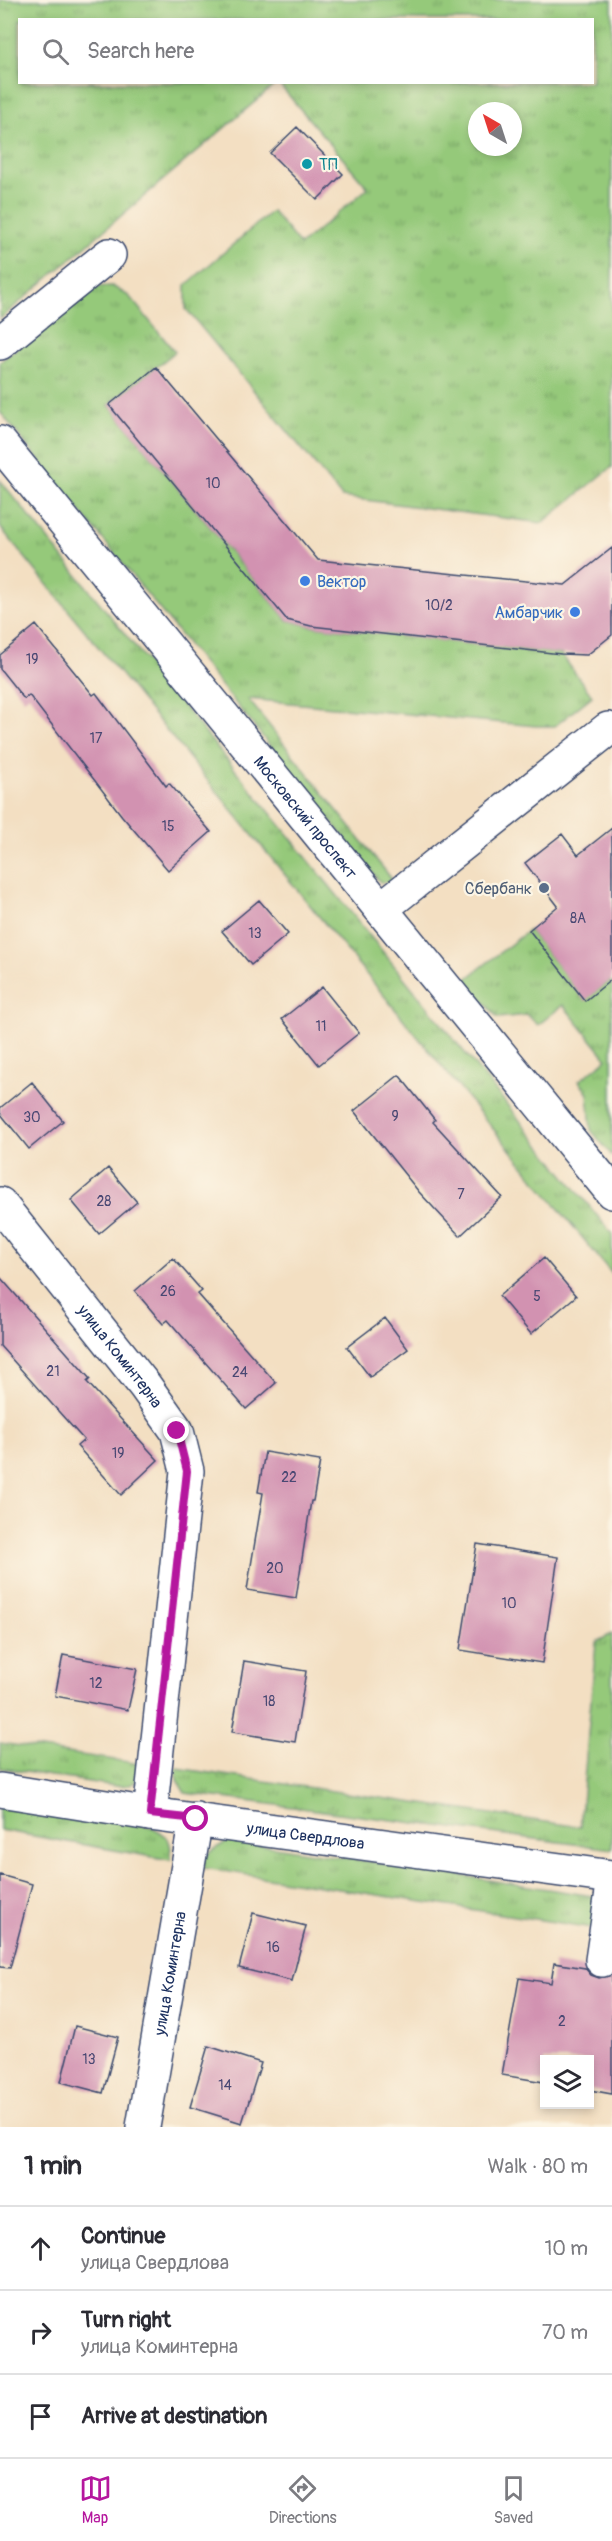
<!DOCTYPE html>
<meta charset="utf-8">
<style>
body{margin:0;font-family:Pangolin,sans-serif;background:#f7f7f7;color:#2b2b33}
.controls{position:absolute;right:18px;bottom:18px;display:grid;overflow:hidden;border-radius:0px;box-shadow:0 3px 9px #0003}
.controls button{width:54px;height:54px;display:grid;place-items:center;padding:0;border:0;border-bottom:2px solid #e1e1e2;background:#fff;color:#2b2b33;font:30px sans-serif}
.compass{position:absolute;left:468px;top:102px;width:54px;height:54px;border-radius:50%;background:#fff;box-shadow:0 3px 9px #0003;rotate:321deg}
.stop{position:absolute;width:18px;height:18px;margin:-14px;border:4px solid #b5179e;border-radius:50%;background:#fff}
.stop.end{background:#b5179e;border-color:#fff;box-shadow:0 2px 6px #0008}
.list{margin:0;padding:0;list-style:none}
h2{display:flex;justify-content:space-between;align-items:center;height:78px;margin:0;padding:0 24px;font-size:26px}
h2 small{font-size:20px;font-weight:400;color:#7c7c81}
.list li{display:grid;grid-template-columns:39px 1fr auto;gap:18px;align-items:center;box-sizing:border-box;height:84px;padding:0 24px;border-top:2px solid #e1e1e2}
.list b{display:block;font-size:22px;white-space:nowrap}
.list p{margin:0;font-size:20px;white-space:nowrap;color:#7c7c81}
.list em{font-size:20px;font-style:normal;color:#7c7c81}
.icon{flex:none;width:33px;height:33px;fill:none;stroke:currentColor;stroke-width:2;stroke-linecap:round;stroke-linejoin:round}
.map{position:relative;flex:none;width:612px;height:2127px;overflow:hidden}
.search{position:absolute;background:#fff;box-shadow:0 3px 9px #0003;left:18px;right:18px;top:18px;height:66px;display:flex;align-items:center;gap:15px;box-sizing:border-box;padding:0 21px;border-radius:0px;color:#7c7c81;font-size:22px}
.sheet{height:330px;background:#fff}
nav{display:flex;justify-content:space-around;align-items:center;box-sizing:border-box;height:84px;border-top:2px solid #e1e1e2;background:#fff;font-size:16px;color:#7c7c81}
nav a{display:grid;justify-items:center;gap:3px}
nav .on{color:#b5179e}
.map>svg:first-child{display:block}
.grass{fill:url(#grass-tufts);stroke:#587c6c;stroke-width:1.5;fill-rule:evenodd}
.building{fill:#d292b1}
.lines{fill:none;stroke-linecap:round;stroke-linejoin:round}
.minor-casing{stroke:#3b496d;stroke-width:36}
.minor{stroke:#fff;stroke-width:33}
.route{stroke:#b5179e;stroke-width:8}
.culture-dot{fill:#0f9aa8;stroke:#fcf5e5;stroke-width:2}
.shop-dot{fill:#3f7fe0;stroke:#fcf5e5;stroke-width:2}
.service-dot{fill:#5c6f8a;stroke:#fcf5e5;stroke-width:2}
.labels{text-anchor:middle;stroke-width:4.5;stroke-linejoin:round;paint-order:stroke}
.number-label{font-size:14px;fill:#494873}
.culture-label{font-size:16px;fill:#0d838f;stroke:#fcf5e5;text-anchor:start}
.shop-label{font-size:16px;fill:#366cbe;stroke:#fcf5e5;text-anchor:start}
.street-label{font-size:16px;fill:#1b2f5e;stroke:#fcf5e5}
.service-label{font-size:16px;fill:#4e5e75;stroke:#fcf5e5;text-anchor:end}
</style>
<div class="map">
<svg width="612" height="2127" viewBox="0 0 612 2127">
<defs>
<pattern id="grass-tufts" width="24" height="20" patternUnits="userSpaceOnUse" patternTransform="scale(1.5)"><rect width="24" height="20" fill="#95c97a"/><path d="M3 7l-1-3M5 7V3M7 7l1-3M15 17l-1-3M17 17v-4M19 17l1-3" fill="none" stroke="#79a467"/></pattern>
</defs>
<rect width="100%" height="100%" fill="#fcf5e5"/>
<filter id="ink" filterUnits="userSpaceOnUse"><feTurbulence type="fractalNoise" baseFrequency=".0167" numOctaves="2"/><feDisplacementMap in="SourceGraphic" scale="12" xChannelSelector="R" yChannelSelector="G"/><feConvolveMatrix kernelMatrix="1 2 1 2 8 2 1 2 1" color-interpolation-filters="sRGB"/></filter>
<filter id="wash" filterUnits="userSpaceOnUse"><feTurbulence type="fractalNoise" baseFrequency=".008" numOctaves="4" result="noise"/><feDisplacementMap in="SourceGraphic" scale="24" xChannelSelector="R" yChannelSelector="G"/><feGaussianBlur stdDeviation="1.35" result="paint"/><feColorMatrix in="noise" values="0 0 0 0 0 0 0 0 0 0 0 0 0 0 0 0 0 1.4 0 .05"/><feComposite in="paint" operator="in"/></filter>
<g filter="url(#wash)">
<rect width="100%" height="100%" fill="#f3dfc2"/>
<path class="grass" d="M0 0H612V467L542 523 342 497 186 309V285L272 211 300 245 368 188 278 83 592 82V20H20V82L277 83 0 319ZM477 111H513V147H477Z
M112 286 129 296 175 352 109 405 287 620 311 626 561 654 592 696 555 726H536L248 699 395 883 380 882 0 412V362L93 287Z
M0 480 612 1234V1274L0 527Z
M529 930 585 1000 610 981 612 984V1156L591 1130 588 1094 579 1081 607 1059 563 1005 538 1025 527 1015 498 1018 465 980Z
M612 1634V1849L185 1793 177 1780 176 1768 580 1827 596 1642Z
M0 1743 142 1764C136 1784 136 1786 115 1786L0 1768Z
M0 1801 152 1827C169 1836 172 1841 171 1860L0 1830Z
M229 1840 612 1899V1931L203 1868 207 1854Z"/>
<g id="blocks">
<path class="building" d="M297 127 343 174 317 200 270 153Z
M156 367 318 560 565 585 612 548V635L587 655 561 654 311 626 287 620 109 405Z
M36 625 93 695 96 693 166 786 169 783 211 832 168 870 122 816 29 695 24 699 0 669V655Z
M612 828V979L585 1001 529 930 558 906 525 863 562 834 578 855Z
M259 900 288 934 251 965 222 931Z
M322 987 359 1033 319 1065 282 1019Z
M399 1075 435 1120 433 1122 502 1197 460 1236 419 1192 354 1111Z
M32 1082 63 1121 29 1149 0 1113V1108Z
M108 1168 137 1202 99 1234 71 1200Z
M173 1258 202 1291 198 1294 276 1383 246 1409 168 1320 163 1324 135 1291Z
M544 1258 576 1296 531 1334 499 1296Z
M0 1277 90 1379 87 1382 158 1460 121 1495 77 1446 84 1440 0 1346Z
M385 1318 408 1349 370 1377 347 1347Z
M265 1452 320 1461 313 1501H311L296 1598 247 1590 263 1493 258 1492Z
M477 1544 558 1557 542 1663 460 1650Z
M63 1655 137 1669 128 1710 55 1696Z
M244 1661 306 1671 295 1742 232 1732Z
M0 1875 32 1884 10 1968 0 1967Z
M253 1913 306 1926 292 1981 239 1968Z
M554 1963 585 1968 591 1975 599 1978 612 1975V2094L590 2090V2060H544V2082L502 2075 519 1978 551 1983Z
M75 2026 118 2037 103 2093 61 2082Z
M208 2046 261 2063 242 2123 190 2107Z"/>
</g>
</g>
<g filter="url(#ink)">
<use href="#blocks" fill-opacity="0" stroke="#3b496d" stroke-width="1.5"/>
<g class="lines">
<g class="minor-casing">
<g id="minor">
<path d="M0 343 109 255"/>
<path id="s1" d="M0 443 612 1192"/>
<path d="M382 908 608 729"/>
<path id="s2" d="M0 1204 145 1386 177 1431 187 1471 150 1814"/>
<path id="s3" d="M0 1790 150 1814 612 1877"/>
<path d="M602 1960 612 1892"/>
<path id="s4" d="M143 2127 196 1819"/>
</g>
</g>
<use href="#minor" class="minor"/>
</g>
</g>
<g class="lines" filter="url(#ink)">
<path class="route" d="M177 1431 187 1471 150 1814 196 1819"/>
</g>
<circle class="culture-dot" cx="307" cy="164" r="6"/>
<g class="shop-dot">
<circle cx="305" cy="581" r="6"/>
<circle cx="575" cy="612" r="6"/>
</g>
<circle class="service-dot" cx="544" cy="888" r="6"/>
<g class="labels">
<g class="number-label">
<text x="213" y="488">10</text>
<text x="439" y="610">10/2</text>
<text x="32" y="664">19</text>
<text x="96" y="743">17</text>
<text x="168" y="831">15</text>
<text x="578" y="923">8А</text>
<text x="255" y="938">13</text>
<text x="321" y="1031">11</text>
<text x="395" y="1121">9</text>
<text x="32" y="1122">30</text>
<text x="461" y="1199">7</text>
<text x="104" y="1206">28</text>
<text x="168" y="1296">26</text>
<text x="537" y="1301">5</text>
<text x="53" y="1376">21</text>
<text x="240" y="1377">24</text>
<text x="118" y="1458">19</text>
<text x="289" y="1482">22</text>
<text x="275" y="1573">20</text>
<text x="509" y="1608">10</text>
<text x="96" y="1688">12</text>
<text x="269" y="1706">18</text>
<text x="273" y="1952">16</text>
<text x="562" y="2026">2</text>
<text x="89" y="2064">13</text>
<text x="225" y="2090">14</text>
</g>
<g class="culture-label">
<text x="319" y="170">ТП</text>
</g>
<g class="shop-label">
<text x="317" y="587">Вектор</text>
<text x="563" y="618" text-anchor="end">Амбарчик</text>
</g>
<g class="street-label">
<text dy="6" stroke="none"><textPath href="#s1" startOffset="483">Московский проспект</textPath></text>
<text dy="6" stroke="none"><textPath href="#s2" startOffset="194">улица Коминтерна</textPath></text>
<text dy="6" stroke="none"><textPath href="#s3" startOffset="309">улица Свердлова</textPath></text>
<text dy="6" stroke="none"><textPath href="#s4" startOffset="156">улица Коминтерна</textPath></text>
</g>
<g class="service-label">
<text x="532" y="894">Сбербанк</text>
</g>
</g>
</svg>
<div class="controls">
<button><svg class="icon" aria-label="layers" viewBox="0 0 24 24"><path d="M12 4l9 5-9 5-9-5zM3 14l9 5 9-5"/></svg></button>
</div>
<svg class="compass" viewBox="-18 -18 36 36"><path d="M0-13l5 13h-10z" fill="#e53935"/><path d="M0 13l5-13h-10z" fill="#7c7c81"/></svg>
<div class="stop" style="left:196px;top:1819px"></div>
<div class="stop end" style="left:177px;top:1431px"></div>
<div class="search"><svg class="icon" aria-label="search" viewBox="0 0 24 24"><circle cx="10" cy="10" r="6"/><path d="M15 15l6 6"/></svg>Search here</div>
</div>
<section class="sheet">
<h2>1 min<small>Walk · 80 m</small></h2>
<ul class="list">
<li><svg class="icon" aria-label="ahead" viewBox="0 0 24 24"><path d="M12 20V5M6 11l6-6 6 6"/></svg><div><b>Continue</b><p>улица Свердлова</p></div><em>10 m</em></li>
<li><svg class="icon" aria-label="right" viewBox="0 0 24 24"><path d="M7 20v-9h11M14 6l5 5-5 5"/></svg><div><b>Turn right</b><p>улица Коминтерна</p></div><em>70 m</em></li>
<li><svg class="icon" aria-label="arrive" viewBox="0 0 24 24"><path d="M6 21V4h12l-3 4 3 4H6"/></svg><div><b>Arrive at destination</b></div></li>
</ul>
</section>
<nav>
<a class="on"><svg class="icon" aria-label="map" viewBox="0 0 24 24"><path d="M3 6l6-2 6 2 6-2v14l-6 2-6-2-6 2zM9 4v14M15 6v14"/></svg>Map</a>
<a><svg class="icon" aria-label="directions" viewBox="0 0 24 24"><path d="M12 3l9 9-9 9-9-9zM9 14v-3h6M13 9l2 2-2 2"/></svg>Directions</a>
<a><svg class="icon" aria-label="saved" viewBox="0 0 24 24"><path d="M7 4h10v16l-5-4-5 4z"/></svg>Saved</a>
</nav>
